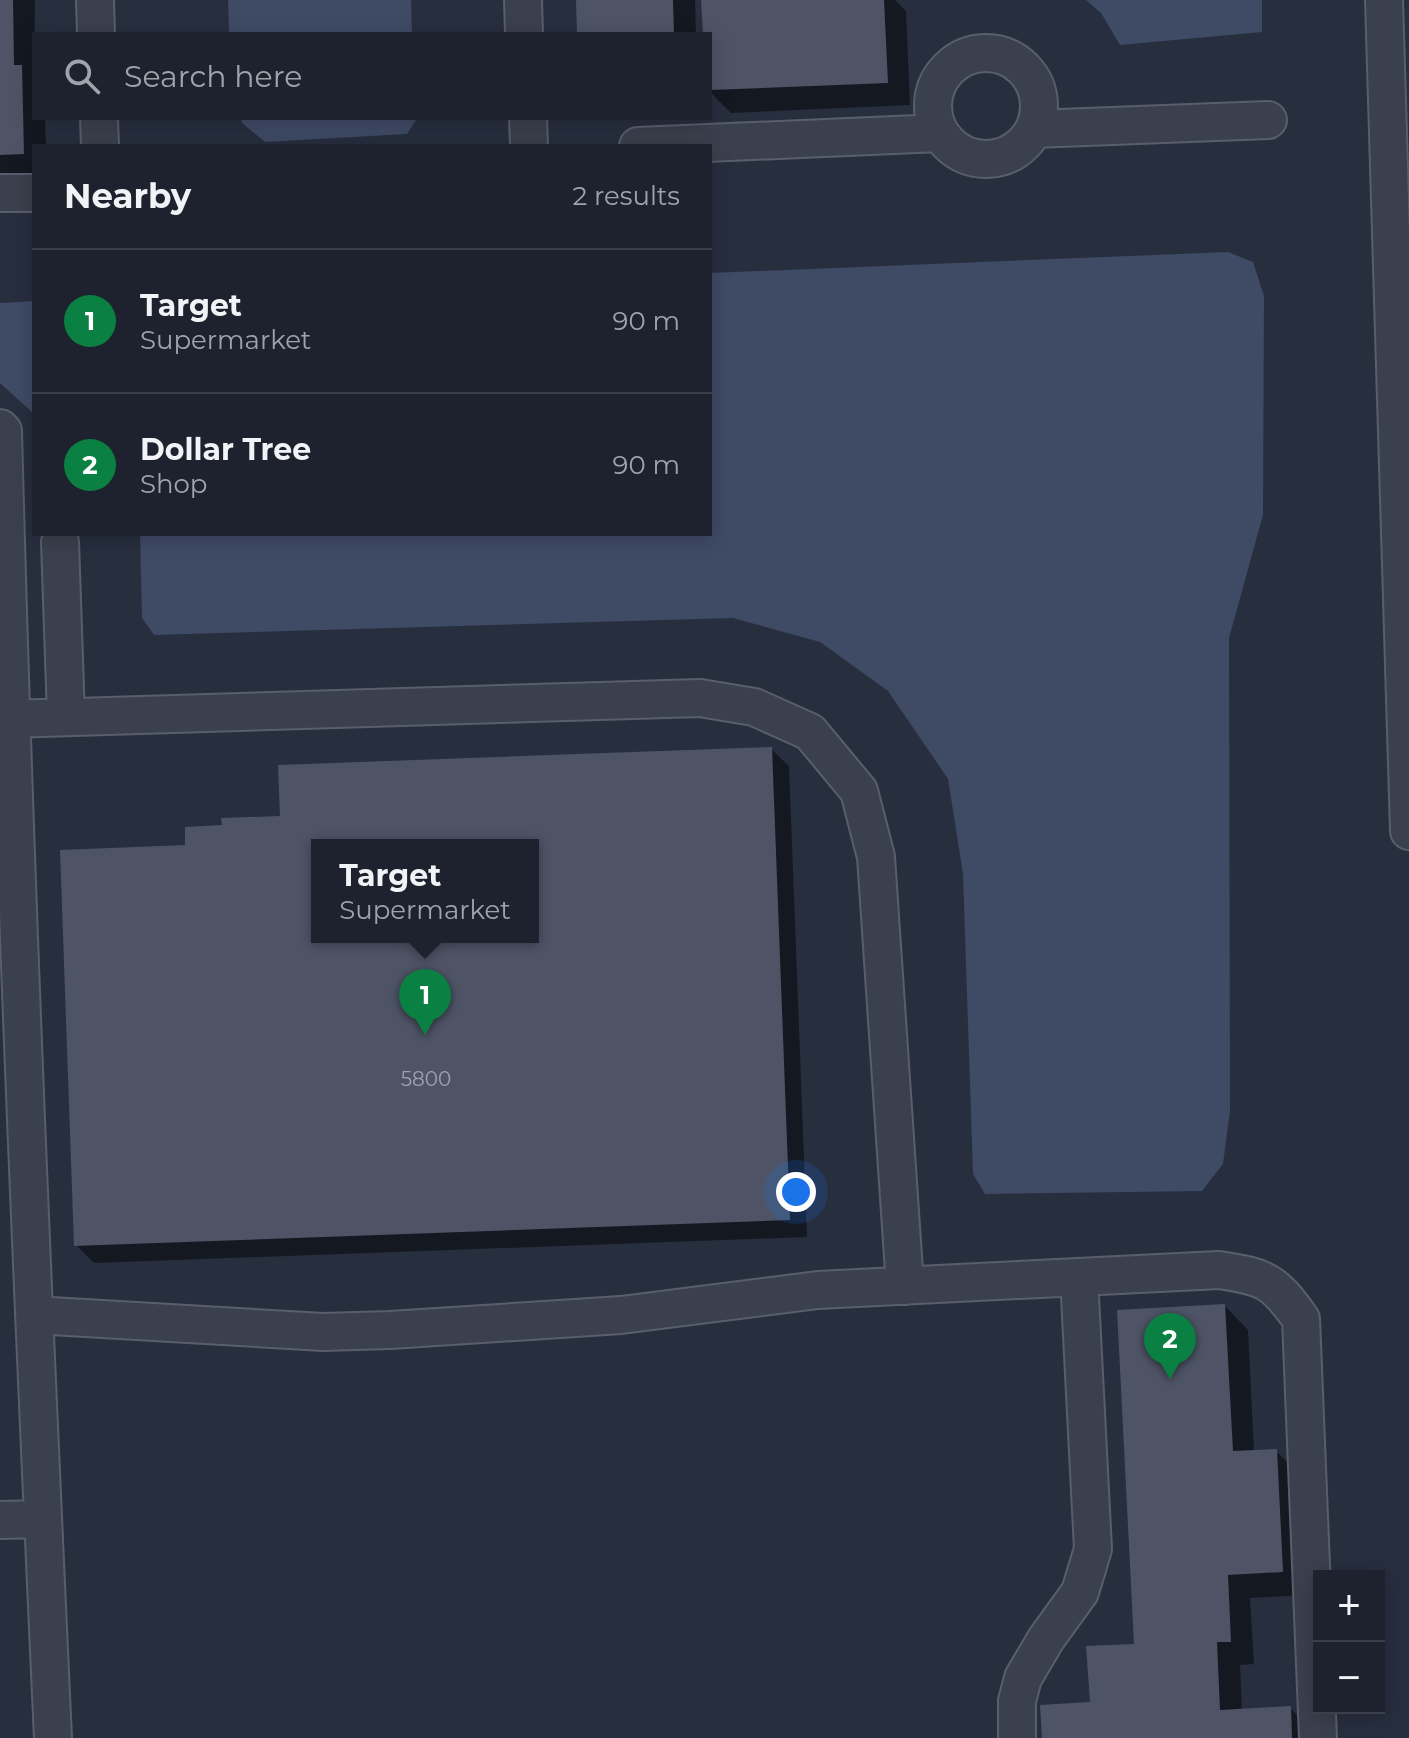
<!DOCTYPE html>
<meta charset="utf-8">
<style>
body{margin:0;font-family:Montserrat,sans-serif;background:#252a36;color:#f1f3f6}
.controls{position:absolute;right:24px;bottom:24px;display:grid;overflow:hidden;border-radius:0px;box-shadow:0 4px 20px #0003}
.controls button{width:72px;height:72px;display:grid;place-items:center;padding:0;border:0;border-bottom:2px solid #3b3f4a;background:#1d222e;color:#f1f3f6;font:40px sans-serif}
.you{position:absolute;left:796px;top:1192px;width:28px;height:28px;margin:-20px;border:6px solid #fff;border-radius:50%;background:#1a73e8;box-shadow:0 0 0 12px #1a73e833}
.badge{display:grid;place-items:center;width:52px;height:52px;border-radius:50%;background:#0b8043;color:#fff;font-size:26px;font-weight:700}
.pin{position:absolute;translate:-50% -66px;filter:drop-shadow(0 2px 4px #0008)}
.pin::after{content:'';position:absolute;top:42px;width:28px;height:24px;background:inherit;clip-path:polygon(0 0,100% 0,50% 100%)}
.popup{position:absolute;left:311px;top:839px;width:228px;height:104px;box-sizing:border-box;display:grid;place-content:center;border-radius:0px;background:#1d222e;filter:drop-shadow(0 2px 6px #0005);font-size:26px;white-space:nowrap;color:#a0a4aa}
.popup b{font-size:30px;color:#f1f3f6}
.popup::after{content:'';position:absolute;left:50%;top:100%;margin-left:-16px;border:16px solid transparent;border-top-color:#1d222e}
.list{margin:0;padding:0;list-style:none}
h2{display:flex;justify-content:space-between;align-items:center;height:104px;margin:0;padding:0 32px;font-size:34px}
h2 small{font-size:26px;font-weight:400;color:#a0a4aa}
.list li{display:grid;grid-template-columns:52px 1fr auto;gap:24px;align-items:center;box-sizing:border-box;height:144px;padding:0 32px;border-top:2px solid #3b3f4a}
.list b{display:block;font-size:30px;white-space:nowrap}
.list p{margin:0;font-size:26px;white-space:nowrap;color:#a0a4aa}
.list em{font-size:26px;font-style:normal;color:#a0a4aa}
.icon{flex:none;width:44px;height:44px;fill:none;stroke:currentColor;stroke-width:2;stroke-linecap:round;stroke-linejoin:round}
.map{position:relative;flex:none;width:1409px;height:1738px;overflow:hidden}
.search{position:absolute;background:#1d222e;box-shadow:0 4px 20px #0003;left:32px;top:32px;width:680px;height:88px;display:flex;align-items:center;gap:20px;box-sizing:border-box;padding:0 28px;border-radius:0px;color:#a0a4aa;font-size:30px}
.panel{position:absolute;background:#1d222e;box-shadow:0 4px 20px #0003;left:32px;top:144px;width:680px;height:392px;border-radius:0px}
.map>svg:first-child{display:block}
.water{fill:#3f4a65}
.shadow{fill:#0007;fill-rule:evenodd}
.building{fill:#4e5466;fill-rule:evenodd}
.lines{fill:none;stroke-linecap:round;stroke-linejoin:round}
.minor-casing{stroke:#595e6b;stroke-width:40}
.minor{stroke:#3b404e;stroke-width:36}
.labels{text-anchor:middle;stroke-width:8;stroke-linejoin:round;paint-order:stroke}
.number-label{font-size:20px;fill:#9da2b0}
</style>
<div class="map">
<svg width="1409" height="1738" viewBox="0 0 1409 1738">
<rect width="100%" height="100%" fill="#272e3e"/>
<path class="water" d="M228 0H411L412 34H229Z
M1086 0H1262V32L1120 45 1101 13Z
M241 118H416V120L407 134 265 142 242 123Z
M1228 252 1253 262 1264 296 1263 515 1229 638 1230 1111 1223 1164 1202 1191 985 1194 973 1174 963 874 948 779 888 691 820 642 733 618 154 635 142 618 140 534H710V273Z
M34 301V414L0 383V303Z"/>
<path class="shadow" d="M0 0H35L34 118H45L46 146H34V177L0 178Z
M578 0H695L696 34H579Z
M703 0H895L906 11 910 105 731 113 710 92V34H705Z
M771 749 789 766 807 1237 94 1263 76 1245 187 847 224 827ZM317 845H533V937H317Z
M1225 1306 1248 1330 1254 1452 1276 1451 1299 1474 1305 1595 1250 1598 1254 1664 1240 1665 1242 1711 1290 1708 1313 1732 1314 1738H1044L1092 1704 1137 1646Z"/>
<path class="building" d="M0 0H13L14 65H22L24 154 0 155Z
M576 0H673L674 34H577Z
M701 0H884L888 83 710 90V34H703Z
M772 747 790 1220 74 1246 60 850 185 845V827L222 825 221 818 280 816 278 765ZM317 845H533V937H317Z
M1225 1304 1233 1451 1277 1449 1283 1572 1228 1575 1231 1642H1217L1220 1710 1291 1706 1292 1738H1042L1040 1705 1090 1702 1086 1646 1134 1644 1117 1310Z"/>
<g class="lines">
<g class="minor-casing">
<path id="minor" d="M95 0 96 34
M523 0 524 34
M1384 0 1409 831
M933 106a53 53 0 1 1 106 0a53 53 0 1 1-106 0Z
M99 118 100 146
M528 118 529 146
M1034 129 1268 120
M638 146 940 133
M0 193H34
M0 428 3 431C14 867 33 1302 53 1738
M60 542 66 717
M0 714 9 719 700 698 754 707 810 732 859 791 876 857 905 1286
M34 1315 323 1332 390 1330 621 1315 818 1290 1219 1270C1266 1277 1274 1281 1301 1319L1318 1738
M0 1520 43 1519
M1017 1738V1701L1023 1678 1046 1639 1080 1592 1093 1549 1079 1277"/>
</g>
<use href="#minor" class="minor"/>
</g>
<g class="labels">
<g class="number-label">
<text x="426" y="1086">5800</text>
</g>
</g>
</svg>
<div class="controls">
<button>+</button>
<button>−</button>
</div>
<div class="you"></div>
<div class="pin badge" style="left:425px;top:1035px">1</div>
<div class="popup"><b>Target</b>Supermarket</div>
<div class="pin badge" style="left:1170px;top:1379px">2</div>
<div class="search"><svg class="icon" aria-label="search" viewBox="0 0 24 24"><circle cx="10" cy="10" r="6"/><path d="M15 15l6 6"/></svg>Search here</div>
<section class="panel">
<h2>Nearby<small>2 results</small></h2>
<ul class="list">
<li><span class="badge">1</span><div><b>Target</b><p>Supermarket</p></div><em>90 m</em></li>
<li><span class="badge">2</span><div><b>Dollar Tree</b><p>Shop</p></div><em>90 m</em></li>
</ul>
</section>
</div>
